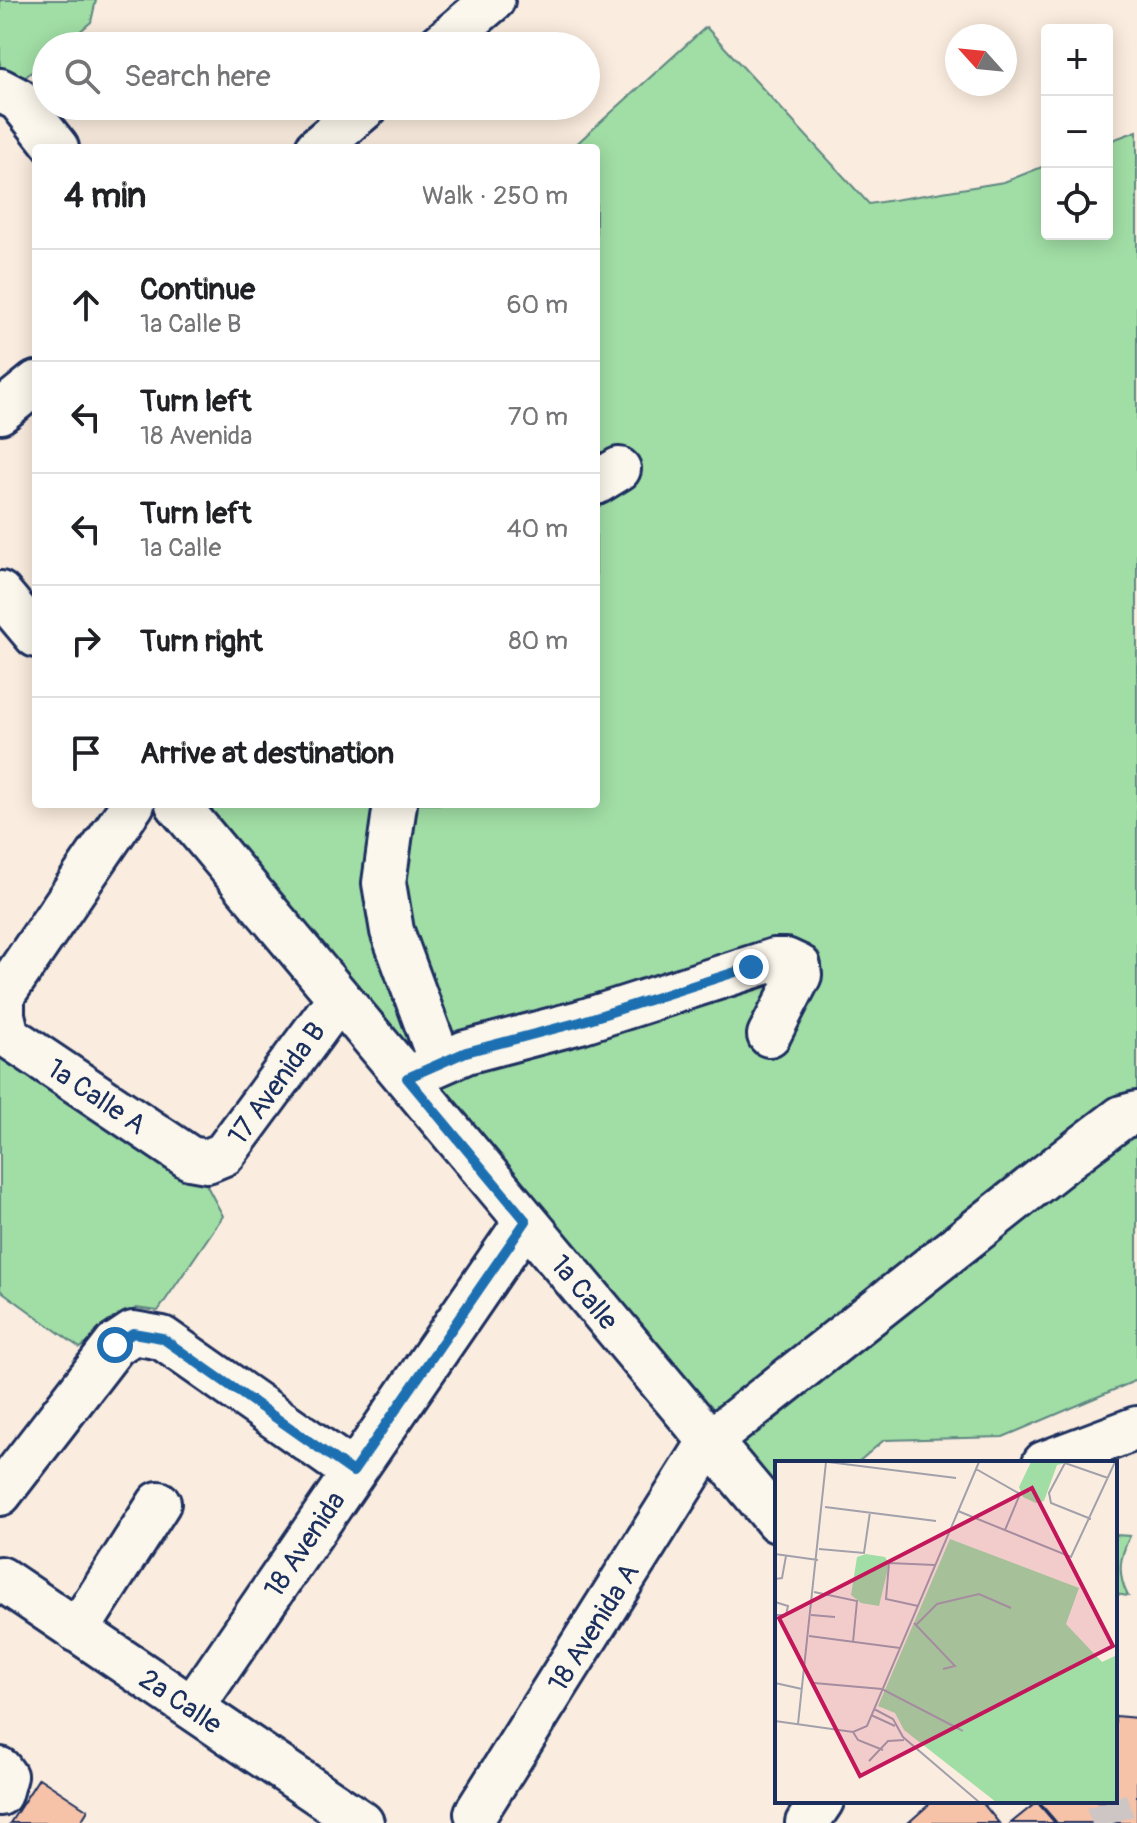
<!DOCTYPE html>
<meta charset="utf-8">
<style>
body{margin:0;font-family:Pangolin,sans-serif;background:#f2f2f2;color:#202124}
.controls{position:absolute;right:24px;top:24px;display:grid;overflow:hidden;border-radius:8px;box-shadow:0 4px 20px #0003}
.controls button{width:72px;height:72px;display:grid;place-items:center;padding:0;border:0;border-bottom:2px solid #e0e0e0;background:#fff;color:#202124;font:40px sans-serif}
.compass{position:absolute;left:945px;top:24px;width:72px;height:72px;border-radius:50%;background:#fff;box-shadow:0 4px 20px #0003;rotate:297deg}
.stop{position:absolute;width:24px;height:24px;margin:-18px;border:6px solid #1f6fb2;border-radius:50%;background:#fff}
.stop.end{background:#1f6fb2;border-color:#fff;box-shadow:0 2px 8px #0008}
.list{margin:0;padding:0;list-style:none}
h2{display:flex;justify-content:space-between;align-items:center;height:104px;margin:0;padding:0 32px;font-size:34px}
h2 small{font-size:26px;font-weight:400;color:#757577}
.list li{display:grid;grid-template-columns:52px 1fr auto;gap:24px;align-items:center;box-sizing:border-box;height:112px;padding:0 32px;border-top:2px solid #e0e0e0}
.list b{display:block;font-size:30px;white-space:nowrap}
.list p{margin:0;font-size:26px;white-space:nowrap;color:#757577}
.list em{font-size:26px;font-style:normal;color:#757577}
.icon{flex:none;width:44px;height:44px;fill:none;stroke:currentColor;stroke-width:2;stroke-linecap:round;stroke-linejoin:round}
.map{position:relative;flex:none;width:1137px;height:1823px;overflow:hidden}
.search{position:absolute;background:#fff;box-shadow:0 4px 20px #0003;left:32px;top:32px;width:568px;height:88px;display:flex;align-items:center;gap:20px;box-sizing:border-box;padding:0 28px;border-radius:44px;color:#757577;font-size:30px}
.panel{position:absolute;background:#fff;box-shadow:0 4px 20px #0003;left:32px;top:144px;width:568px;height:664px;border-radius:8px}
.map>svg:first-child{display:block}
.green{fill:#a1dea5;stroke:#5e8682;stroke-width:2}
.building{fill:#f6c2a8;stroke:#1b2f5e;stroke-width:2}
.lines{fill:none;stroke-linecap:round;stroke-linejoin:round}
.minor-tunnel{stroke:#cdc6c4;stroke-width:42;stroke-dasharray:42 21;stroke-linecap:butt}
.minor-casing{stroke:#1b2f5e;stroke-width:48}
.minor{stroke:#fbf7ec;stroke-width:42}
.route{stroke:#1f6fb2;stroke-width:10}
.labels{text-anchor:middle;stroke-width:8;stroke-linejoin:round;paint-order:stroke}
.street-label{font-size:28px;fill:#1b2f5e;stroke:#fbf7ec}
.inset-road{fill:none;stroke:#a1a0ab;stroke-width:2}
.view{fill:#c2185b;fill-opacity:0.15;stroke:#c2185b;stroke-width:4}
.inset-edge{fill:none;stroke:#1b2f5e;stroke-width:4}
</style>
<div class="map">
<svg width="1137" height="1823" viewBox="0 0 1137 1823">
<rect width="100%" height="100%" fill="#faecde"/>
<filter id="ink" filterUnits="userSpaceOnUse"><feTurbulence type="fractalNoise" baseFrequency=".0125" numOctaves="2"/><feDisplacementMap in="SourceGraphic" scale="16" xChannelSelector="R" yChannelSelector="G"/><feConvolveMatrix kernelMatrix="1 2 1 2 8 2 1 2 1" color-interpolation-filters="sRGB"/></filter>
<g filter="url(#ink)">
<path class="green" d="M0 0H96L91 22 63 46H46V60L22 80 0 73Z
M706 27 869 204 1004 182 1047 165V234H1107V142L1137 131V1380L1003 1437 884 1440 857 1463H777V1495L207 804H596V148H572Z
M0 1041 199 1171 223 1216 158 1311 136 1308 80 1348 0 1290Z
M1115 1535 1130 1536C1119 1558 1117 1574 1128 1596L1115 1594Z"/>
<path class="building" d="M1115 1716 1137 1718V1823H1057L1038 1801H1115Z
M39 1778 88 1810 80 1823H10Z
M933 1801H981L999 1823H908Z
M1037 1802 1055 1823H1011Z"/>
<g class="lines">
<path class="minor-tunnel" d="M1106 1801 1114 1823"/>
<g class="minor-casing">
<path id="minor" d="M439 46 493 0
M0 90 19 100 57 148
M317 148 367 106
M0 412 36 383
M596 483 619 469
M0 593 36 636
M133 804 3 995V1015L8 1036 190 1158 207 1161 224 1154 339 998
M177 804 777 1521
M395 804 384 883 392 931 440 1062
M407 1078 466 1052 580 1022 774 960H786L799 966 800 975 769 1035
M1044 1463 1137 1428
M0 1494 115 1345 133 1333 162 1338 353 1472
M0 1578 362 1823
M77 1631 159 1503
M192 1708 526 1221
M0 1769 5 1776 0 1794
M476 1813 710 1441 1076 1152 1122 1117 1137 1113
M807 1823 822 1801"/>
</g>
<use href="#minor" class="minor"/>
</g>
</g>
<g class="lines" filter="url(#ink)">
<path class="route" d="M115 1345 133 1333 162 1338 353 1472 526 1221 407 1078 466 1052 580 1022 751 967"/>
</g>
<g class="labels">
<g class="street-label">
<text transform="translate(276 1083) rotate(-54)" y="10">17 Avenida B</text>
<text transform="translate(97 1096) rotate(34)" y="10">1a Calle A</text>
<text transform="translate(585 1292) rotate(50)" y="10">1a Calle</text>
<text transform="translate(304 1544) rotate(-56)" y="10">18 Avenida</text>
<text transform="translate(593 1627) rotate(-58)" y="10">18 Avenida A</text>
<text transform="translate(181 1701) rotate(34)" y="10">2a Calle</text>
</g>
</g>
<g transform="translate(775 1461)">
<rect width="342" height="342" fill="#faecde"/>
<path d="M256 1 291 2 282 4 269 40 261 42 248 36 244 26ZM175 78 304 127 291 163 327 201 342 194V341H221L129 269 120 252 103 245ZM91 93 110 96 114 103 104 145 86 142 76 134 82 96Z" fill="#a1dea5"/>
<path class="inset-road" d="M53 1 181 17M0 3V45M201 8 245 33 230 69M50 46 161 60M183 50 296 96 340 1M316 58 276 42 274 32 290 2 333 17M44 88 89 92 95 51M0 93 43 99M0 118 7 117 11 95M39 131 82 140 78 181M0 141 13 145 11 154H0M143 145 111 138 114 102 160 104M36 154 60 156M139 162 180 205 168 208M141 164 162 143 204 133 236 147M34 175 125 187M0 222 27 228M39 222 107 228 188 270M99 248 118 258 128 276 204 341M96 254 120 265M0 260 78 271 92 265 204 1M23 263 51 1M78 271 83 279 108 289M94 300 113 280 129 279"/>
<path class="view" d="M257 27 338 185 85 315 4 157Z"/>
<rect width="342" height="342" class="inset-edge"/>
</g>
</svg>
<div class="controls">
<button>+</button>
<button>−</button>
<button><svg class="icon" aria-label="locate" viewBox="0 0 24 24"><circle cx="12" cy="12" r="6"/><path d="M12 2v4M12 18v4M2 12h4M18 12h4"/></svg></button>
</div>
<svg class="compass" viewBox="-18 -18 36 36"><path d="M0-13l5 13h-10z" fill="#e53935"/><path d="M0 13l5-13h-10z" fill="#757577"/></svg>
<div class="stop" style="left:115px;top:1345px"></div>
<div class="stop end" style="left:751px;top:967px"></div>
<div class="search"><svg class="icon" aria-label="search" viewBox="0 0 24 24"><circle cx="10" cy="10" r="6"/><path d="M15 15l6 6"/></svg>Search here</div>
<section class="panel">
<h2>4 min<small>Walk · 250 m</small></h2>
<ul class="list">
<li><svg class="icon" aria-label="ahead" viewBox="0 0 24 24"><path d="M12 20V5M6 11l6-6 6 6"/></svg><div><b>Continue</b><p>1a Calle B</p></div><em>60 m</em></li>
<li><svg class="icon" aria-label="left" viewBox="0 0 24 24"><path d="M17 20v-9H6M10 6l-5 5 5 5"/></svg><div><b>Turn left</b><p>18 Avenida</p></div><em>70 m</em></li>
<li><svg class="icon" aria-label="left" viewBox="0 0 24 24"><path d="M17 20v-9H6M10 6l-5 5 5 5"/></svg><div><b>Turn left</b><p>1a Calle</p></div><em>40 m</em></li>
<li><svg class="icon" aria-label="right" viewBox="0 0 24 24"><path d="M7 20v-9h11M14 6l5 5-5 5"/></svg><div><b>Turn right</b></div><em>80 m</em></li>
<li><svg class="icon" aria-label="arrive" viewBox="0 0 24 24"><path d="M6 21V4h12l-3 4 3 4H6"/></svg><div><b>Arrive at destination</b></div></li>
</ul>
</section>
</div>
